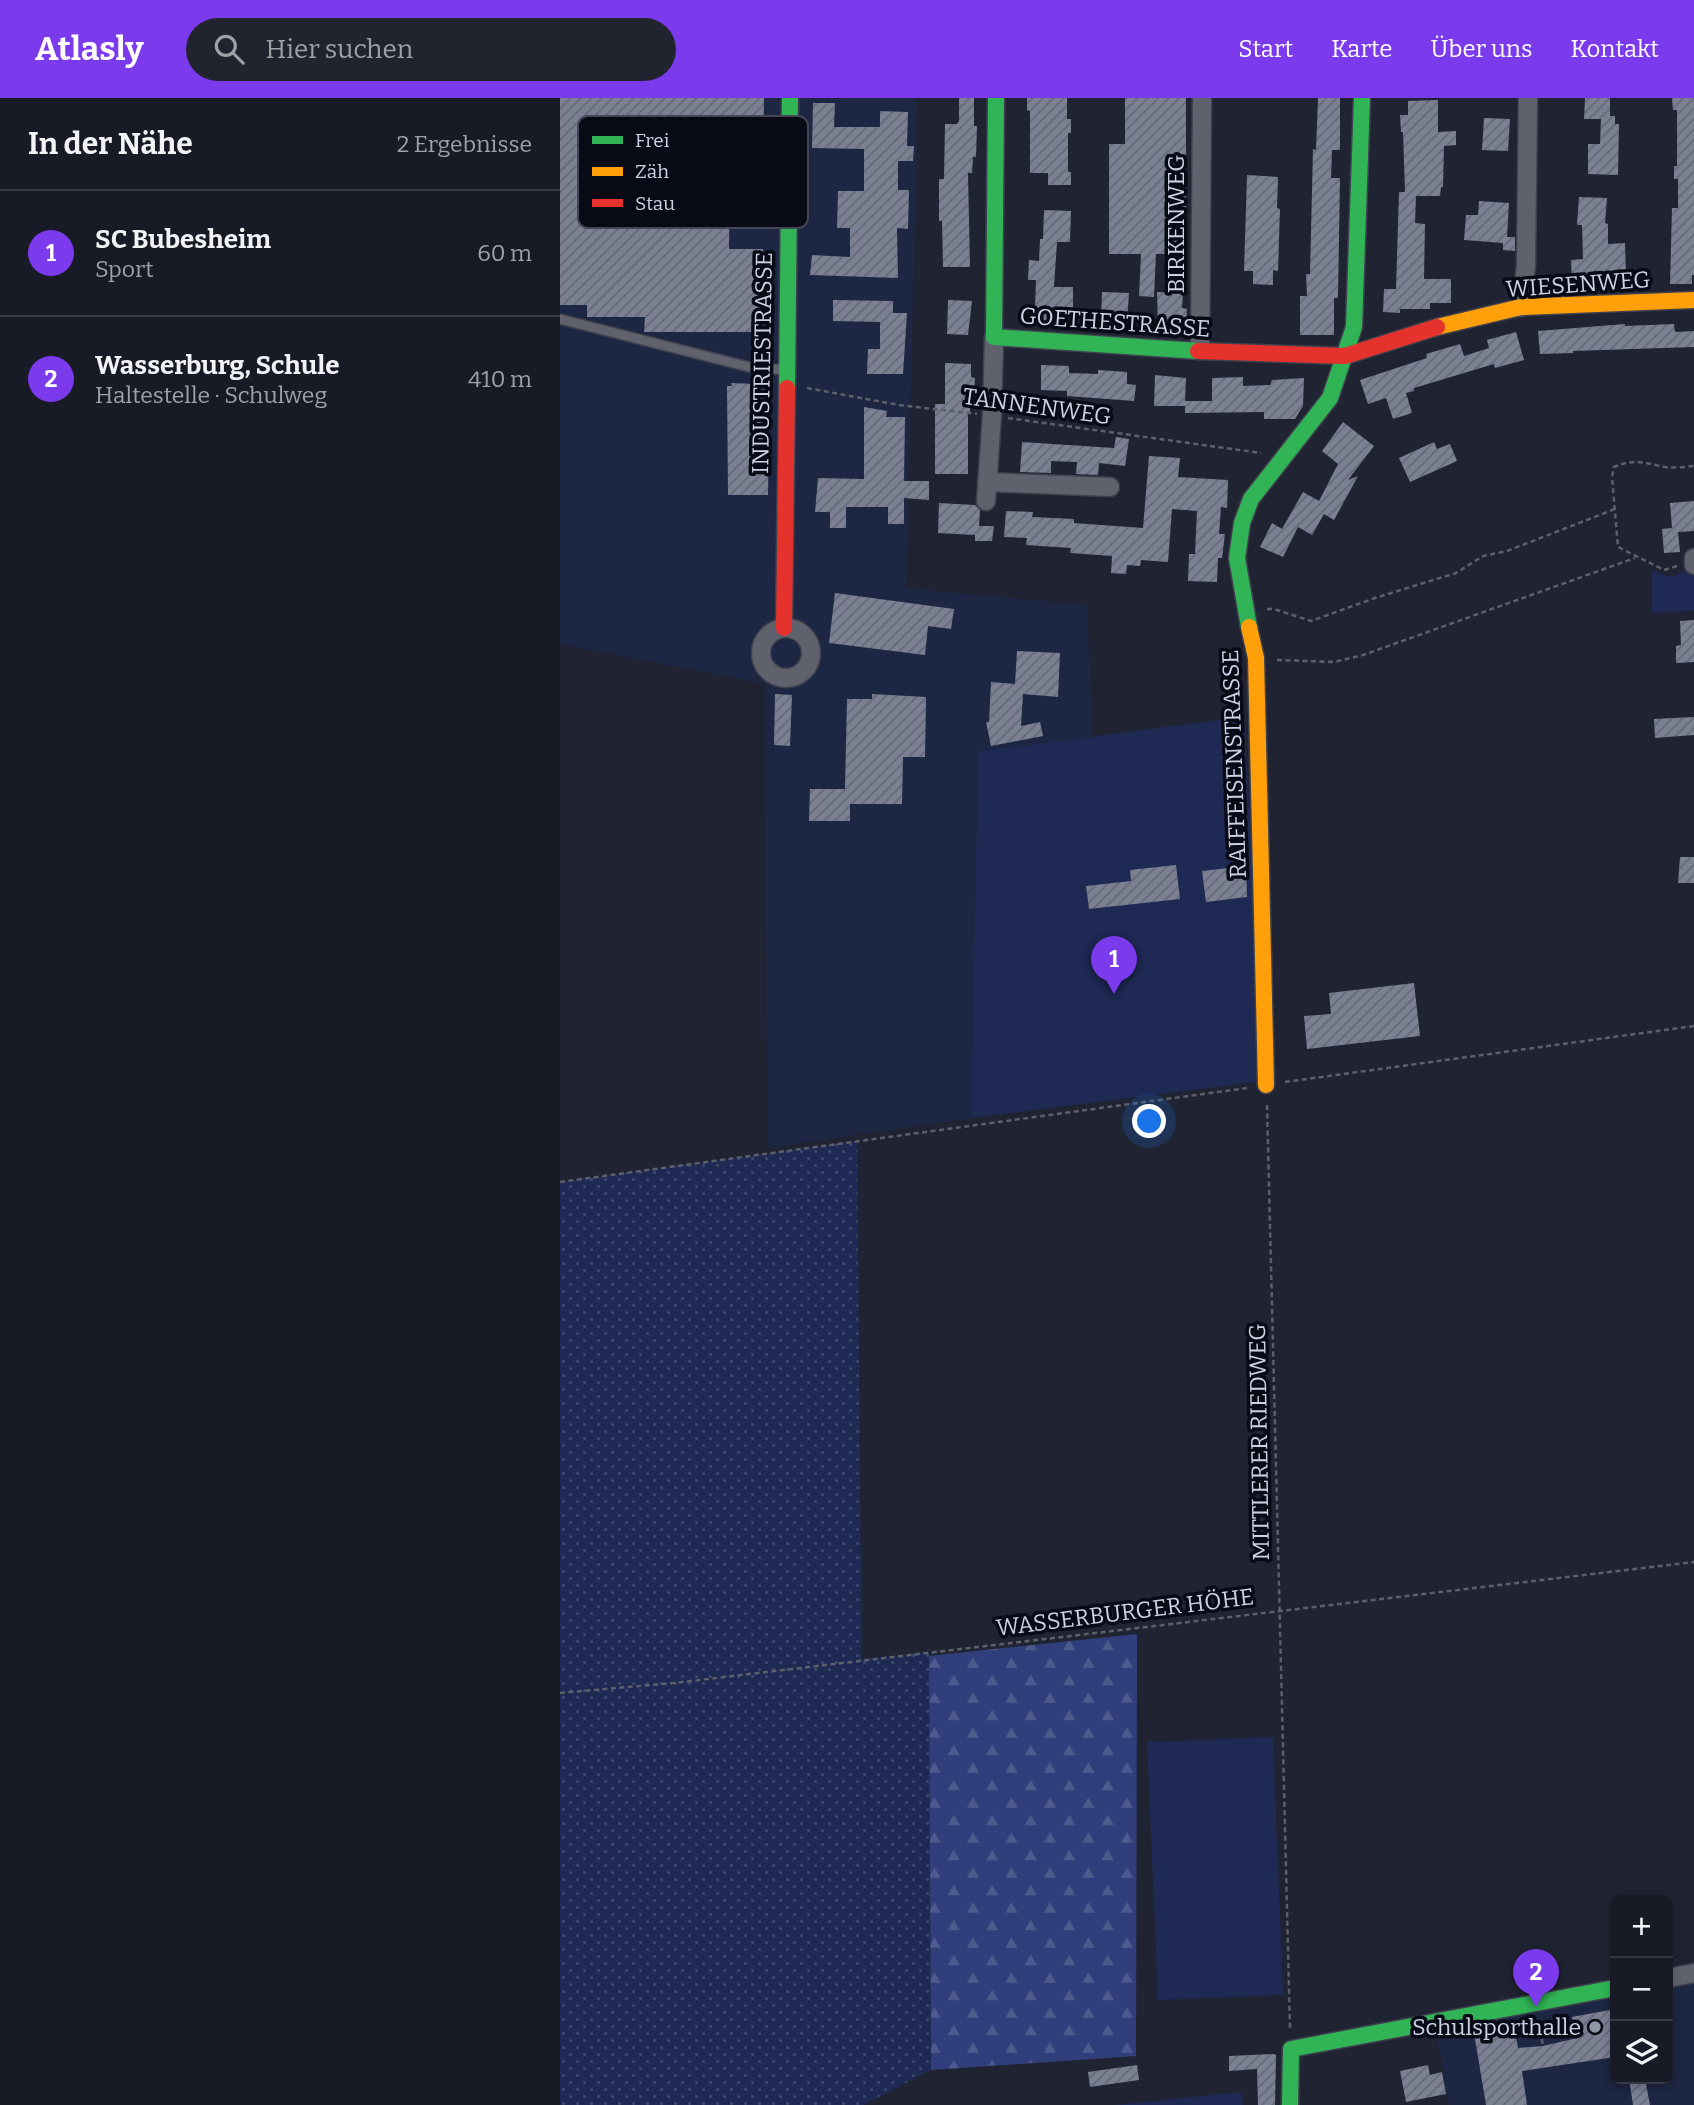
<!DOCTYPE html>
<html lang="de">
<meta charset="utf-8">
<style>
body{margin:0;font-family:Bitter,serif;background:#21242e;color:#f1f3f6}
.controls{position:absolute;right:21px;bottom:21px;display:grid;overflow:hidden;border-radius:10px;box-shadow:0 4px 10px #0003}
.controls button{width:63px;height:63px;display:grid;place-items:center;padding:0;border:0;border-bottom:2px solid #363943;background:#181b26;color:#f1f3f6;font:35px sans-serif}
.you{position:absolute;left:590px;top:1024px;width:24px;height:24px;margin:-18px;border:5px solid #fff;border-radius:50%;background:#1a73e8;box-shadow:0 0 0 10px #1a73e833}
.badge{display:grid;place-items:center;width:46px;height:46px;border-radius:50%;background:#7c3aed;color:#fff;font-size:23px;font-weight:700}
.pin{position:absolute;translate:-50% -58px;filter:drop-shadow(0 2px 4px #0008)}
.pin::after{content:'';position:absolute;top:37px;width:24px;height:21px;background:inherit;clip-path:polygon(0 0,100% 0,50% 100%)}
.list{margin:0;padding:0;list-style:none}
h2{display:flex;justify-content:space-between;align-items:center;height:91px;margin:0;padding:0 28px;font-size:30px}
h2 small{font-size:23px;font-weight:400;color:#9fa1a7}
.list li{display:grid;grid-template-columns:46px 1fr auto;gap:21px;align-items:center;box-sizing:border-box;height:126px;padding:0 28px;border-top:2px solid #363943}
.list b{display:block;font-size:26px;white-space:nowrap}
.list p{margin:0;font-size:23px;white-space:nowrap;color:#9fa1a7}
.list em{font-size:23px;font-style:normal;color:#9fa1a7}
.icon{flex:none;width:38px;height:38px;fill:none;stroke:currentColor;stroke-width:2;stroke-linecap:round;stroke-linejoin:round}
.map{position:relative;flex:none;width:1134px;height:2007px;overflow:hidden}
header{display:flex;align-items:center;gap:42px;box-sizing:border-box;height:98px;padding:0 35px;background:#7c3aed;color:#fff}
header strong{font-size:33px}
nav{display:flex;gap:38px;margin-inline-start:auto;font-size:24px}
.search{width:490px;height:63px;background:#21242e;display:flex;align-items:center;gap:18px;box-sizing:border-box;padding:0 24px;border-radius:38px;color:#9fa1a7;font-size:26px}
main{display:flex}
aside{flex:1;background:#181b26}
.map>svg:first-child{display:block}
.built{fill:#1d2642}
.grass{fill:url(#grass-dots)}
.forest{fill:url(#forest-firs)}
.park{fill:#1e2954}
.building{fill:url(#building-hatch)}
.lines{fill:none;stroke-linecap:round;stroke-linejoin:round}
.lane-casing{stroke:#3e414d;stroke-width:12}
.street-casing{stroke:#3e414d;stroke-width:21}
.fast-casing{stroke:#3e414d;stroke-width:19}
.slow-casing{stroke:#3e414d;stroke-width:19}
.jam-casing{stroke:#3e414d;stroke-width:19}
.path{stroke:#5c606a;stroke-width:2.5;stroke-dasharray:5 3.5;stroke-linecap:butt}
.lane{stroke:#5f626d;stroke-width:9}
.street{stroke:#5f626d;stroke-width:18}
.fast{stroke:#30b455;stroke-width:16}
.slow{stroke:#ff9f0a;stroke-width:16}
.jam{stroke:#e5322d;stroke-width:16}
.poi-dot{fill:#9095a5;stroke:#080b16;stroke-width:2.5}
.labels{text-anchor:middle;stroke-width:7;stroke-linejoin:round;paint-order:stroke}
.street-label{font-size:23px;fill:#ccd2e3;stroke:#080b16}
.poi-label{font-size:23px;fill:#ccd2e3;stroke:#080b16;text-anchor:end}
.key{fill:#080b16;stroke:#434754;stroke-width:2}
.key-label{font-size:19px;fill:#ccd2e3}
</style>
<header>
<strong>Atlasly</strong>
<div class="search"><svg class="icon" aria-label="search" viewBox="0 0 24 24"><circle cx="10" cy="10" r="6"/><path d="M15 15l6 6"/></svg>Hier suchen</div>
<nav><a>Start</a><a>Karte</a><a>Über uns</a><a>Kontakt</a></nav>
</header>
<main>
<aside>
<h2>In der Nähe<small>2 Ergebnisse</small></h2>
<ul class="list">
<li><span class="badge">1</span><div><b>SC Bubesheim</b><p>Sport</p></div><em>60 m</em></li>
<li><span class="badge">2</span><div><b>Wasserburg, Schule</b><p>Haltestelle · Schulweg</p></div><em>410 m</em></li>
</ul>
</aside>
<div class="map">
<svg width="1134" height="2007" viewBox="0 0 1134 2007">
<defs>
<pattern id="grass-dots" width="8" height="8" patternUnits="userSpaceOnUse" patternTransform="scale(1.75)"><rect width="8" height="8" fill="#1e2954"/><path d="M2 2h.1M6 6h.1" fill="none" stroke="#3e476c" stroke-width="1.8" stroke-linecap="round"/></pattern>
<pattern id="forest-firs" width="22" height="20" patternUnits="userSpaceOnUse" patternTransform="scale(1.75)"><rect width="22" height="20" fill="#303f7b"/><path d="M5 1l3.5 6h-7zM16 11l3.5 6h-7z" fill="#4d5a8e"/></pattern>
<pattern id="building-hatch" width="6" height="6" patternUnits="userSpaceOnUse" patternTransform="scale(1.75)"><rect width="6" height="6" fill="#7b8093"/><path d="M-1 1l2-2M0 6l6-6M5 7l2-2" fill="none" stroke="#656977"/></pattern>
</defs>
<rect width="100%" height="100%" fill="#202432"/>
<path class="built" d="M0 0H358L346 490 527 507 533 638 418 653 411 1020 207 1050 205 586 0 546Z
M1134 1883V2007H889L876 1933 1055 1898V1981H1108V1888Z"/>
<path class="grass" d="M297 1043 302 1561 369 1554V1558L371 1972 303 2007H0V1084Z"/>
<path class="forest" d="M577 1536 576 1958 371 1972 369 1558Z"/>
<path class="park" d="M1129 469 1134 478V513L1092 515V472C1110 480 1113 481 1129 469Z
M684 619 695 809 696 984 411 1020 418 653Z
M713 1639 723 1897 598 1902 587 1644Z
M681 1994 683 2007H555Z"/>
<path class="building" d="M0 0H204L203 79H170L169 151H203L202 234H84L85 219H27V207H0Z
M399 0H414V28H417L416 59H413L412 75H408L410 169H383L382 123H379V81H384L385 26H397L399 23Z
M467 0H507V21H511V35H508V74H511V87H488V75H470V13L467 12Z
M565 0H626V156H596L594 199 579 198 581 156H549V46H565Z
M758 0H780V52H772L771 80H780L778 200H774V237H740V198H747L746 176H750L753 51 756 52Z
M1025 0H1050V18H1055V26H1059L1058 77 1028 76V46H1040L1041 21H1024Z
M1112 0H1134V177H1132V186H1110L1112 110H1118V81H1114V68H1117V12H1113Z
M878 2V34L896 33V47L884 48 883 89H881L880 98H856L855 125 865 126 864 181H891V205H870V211H840V215L823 214 824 191H836L839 94H845L843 34H841L840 17H848V3Z
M253 5H275L274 29H320V13L348 14 347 48H354L353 63H338V92H349L348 131 337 130 338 180 250 177 252 157 290 159V130H277L278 93H304V51L252 50Z
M924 20 950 21 948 53 922 52Z
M687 77 718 79 717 110 720 111 718 173 713 172V187L693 186V173H684Z
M1019 99 1047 100 1045 125 1048 126V146L1065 145 1066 177 1049 178V182L1012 183 1011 162 1023 161 1022 127H1017Z
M919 103 949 105 947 139H955V153L943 152V145L904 142 906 117H918Z
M484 112 511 113 510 144H497L494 189H513V216H494V225L470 224V209H475L476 182H468L469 162 479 163 480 141H483Z
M542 194 569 195 567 225 541 224Z
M597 194 623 195 622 210 627 211 626 233 598 232Z
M273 202 333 203V215H347L343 276H307L308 251H320V224L273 223Z
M388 202 412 203 408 237 387 236Z
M1065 226V228L1114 226 1115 234 1134 233V249L1013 253V255L980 256 978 233Z
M956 234 964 262 935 270 934 266 854 290V293L846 295 852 315 833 321 826 300 808 306 800 282 867 260 866 256 900 246 904 258 929 250 927 242Z
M385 265 411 266V279L415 280 414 292H410V314H408V376H375V306H385Z
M481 267 509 268V275L538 276V272L567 274V286L576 287 574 303 507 298V293L481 292Z
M595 277 626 280 625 303H652V280L683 279V288L710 287 712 282 744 280 743 308 735 321H704V314L625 315V308H594Z
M171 285 196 286V291H209L208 313H201V338H209L208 397H168L167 288H172Z
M304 309 327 313 326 319H345L344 383H369V402L344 400V426H328V409H286V430H270V414H255L258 380 304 381Z
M783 324 814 348 788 382 798 378 774 422 764 416 752 437 738 429 723 459 700 449 712 425 722 431 743 394 759 403 778 366 762 353Z
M556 339 569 341 565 368 539 365 538 377 516 376 517 364 491 363V375L460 374 462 344 554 350Z
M874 344 877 351 890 346 897 363 850 384 839 360Z
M589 358 620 360 618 379 668 382 667 410 661 409 659 436H665L662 460H658L657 484 628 483 629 456H635L637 413 612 411 608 464 581 462 580 468 567 467 566 476 551 475 552 458 510 455 511 450 466 447 467 440 444 439 446 413 473 414 472 419 514 421V425L583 430Z
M1134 403V433L1118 434 1120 454 1104 455 1102 431 1112 430 1110 405Z
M379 405 415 407 420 412 419 428H434L432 443H415V437L378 435Z
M275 495 394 511 391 531 368 528 365 557 269 545Z
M1134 522V564L1116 565V548L1121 547 1120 523Z
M457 553 500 555 498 599 463 596 461 628 480 624 483 638 431 648 426 624H429L431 584 455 586Z
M215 596 232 597 230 648 214 647Z
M312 596 366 599 365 659H343L342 706H290V723H249L250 691H285L287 601H312Z
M1134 619V637L1095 640 1094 621Z
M1120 759H1134V785H1118Z
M616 767 620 801 529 811 526 788 571 783 570 772Z
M686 768 687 799 646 804 642 773Z
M854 885 860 938 747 951 744 918 771 916 769 895Z
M1055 1911V1959L962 1973 967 2007H926L914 1935 954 1928 958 1950 983 1948 1017 1940 1012 1919Z
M714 1956 716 1957 715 2007H698L697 1971 669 1973V1958Z
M577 1967 579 1982 530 1989 528 1974Z
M868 1967 870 1977 882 1974 886 1996 846 2004 840 1973Z
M1069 1981H1085L1090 2007H1073Z"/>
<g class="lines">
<g class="lane-casing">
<path id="lane" d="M0 221 189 269 225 272"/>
</g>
<g class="street-casing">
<path id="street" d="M961 209 966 168 968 0
M640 252 642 0
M427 384 550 389
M426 403 432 317 434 239
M1134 460V467
M201 555a25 25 0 1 1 50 0a25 25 0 1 1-50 0Z
M1108 1880 1134 1875"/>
</g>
<g class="fast-casing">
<path id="fast" d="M436 0 434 239 638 253
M227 290 230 0
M689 529 677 460 682 425 691 401 770 300 794 229 802 0
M730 2007 731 1951 1055 1890"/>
</g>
<g class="slow-casing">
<path id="slow" d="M877 229 961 209 1134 202
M689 529 696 560 706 987"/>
</g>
<g class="jam-casing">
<path id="jam" d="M638 253 785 258 877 229
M224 530 227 290"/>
</g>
<path class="path" d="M247 290 339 307 417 316
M448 320 701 355
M1117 468 1104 472 1058 449 1052 379 1054 369C1077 360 1083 365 1105 369 1114 370 1125 369 1134 368
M707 511H714L751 523 815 500 896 475 923 458 947 453 1055 411
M717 562 774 564 803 557 1075 460
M725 984 1134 928
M707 1007 730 1931
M0 1084 687 990
M0 1595 114 1585 1134 1464
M979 1924 983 1948"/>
<use href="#lane" class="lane"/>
<use href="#street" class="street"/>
<use href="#fast" class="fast"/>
<use href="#slow" class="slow"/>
<use href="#jam" class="jam"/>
</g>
<circle class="poi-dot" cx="1035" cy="1929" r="7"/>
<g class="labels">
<g class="street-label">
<text transform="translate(616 126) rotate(-90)" y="8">BIRKENWEG</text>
<text transform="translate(1018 186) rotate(-4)" y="8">WIESENWEG</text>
<text transform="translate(555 224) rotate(4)" y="8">GOETHESTRASSE</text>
<text transform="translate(202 265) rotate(-89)" y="8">INDUSTRIESTRASSE</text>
<text transform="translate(477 308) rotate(8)" y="8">TANNENWEG</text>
<text transform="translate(674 666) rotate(-92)" y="8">RAIFFEISENSTRASSE</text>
<text transform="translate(699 1344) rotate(-91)" y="8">MITTLERER RIEDWEG</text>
<text transform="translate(565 1514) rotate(-7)" y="8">WASSERBURGER HÖHE</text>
</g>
<g class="poi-label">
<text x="1021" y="1937">Schulsporthalle</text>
</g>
</g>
<rect x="18" y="18" width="230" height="112" rx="10" class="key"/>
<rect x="32" y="38" width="31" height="8" fill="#30b455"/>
<rect x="32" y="69" width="31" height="9" fill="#ff9f0a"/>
<rect x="32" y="101" width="31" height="8" fill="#e5322d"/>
<g class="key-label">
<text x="75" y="49">Frei</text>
<text x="75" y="80">Zäh</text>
<text x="75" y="112">Stau</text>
</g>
</svg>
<div class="controls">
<button>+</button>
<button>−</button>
<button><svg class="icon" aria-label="layers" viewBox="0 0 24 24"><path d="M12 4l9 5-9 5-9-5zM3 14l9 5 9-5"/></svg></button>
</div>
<div class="you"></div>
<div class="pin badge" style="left:554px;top:896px">1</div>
<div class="pin badge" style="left:976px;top:1909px">2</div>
</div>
</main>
